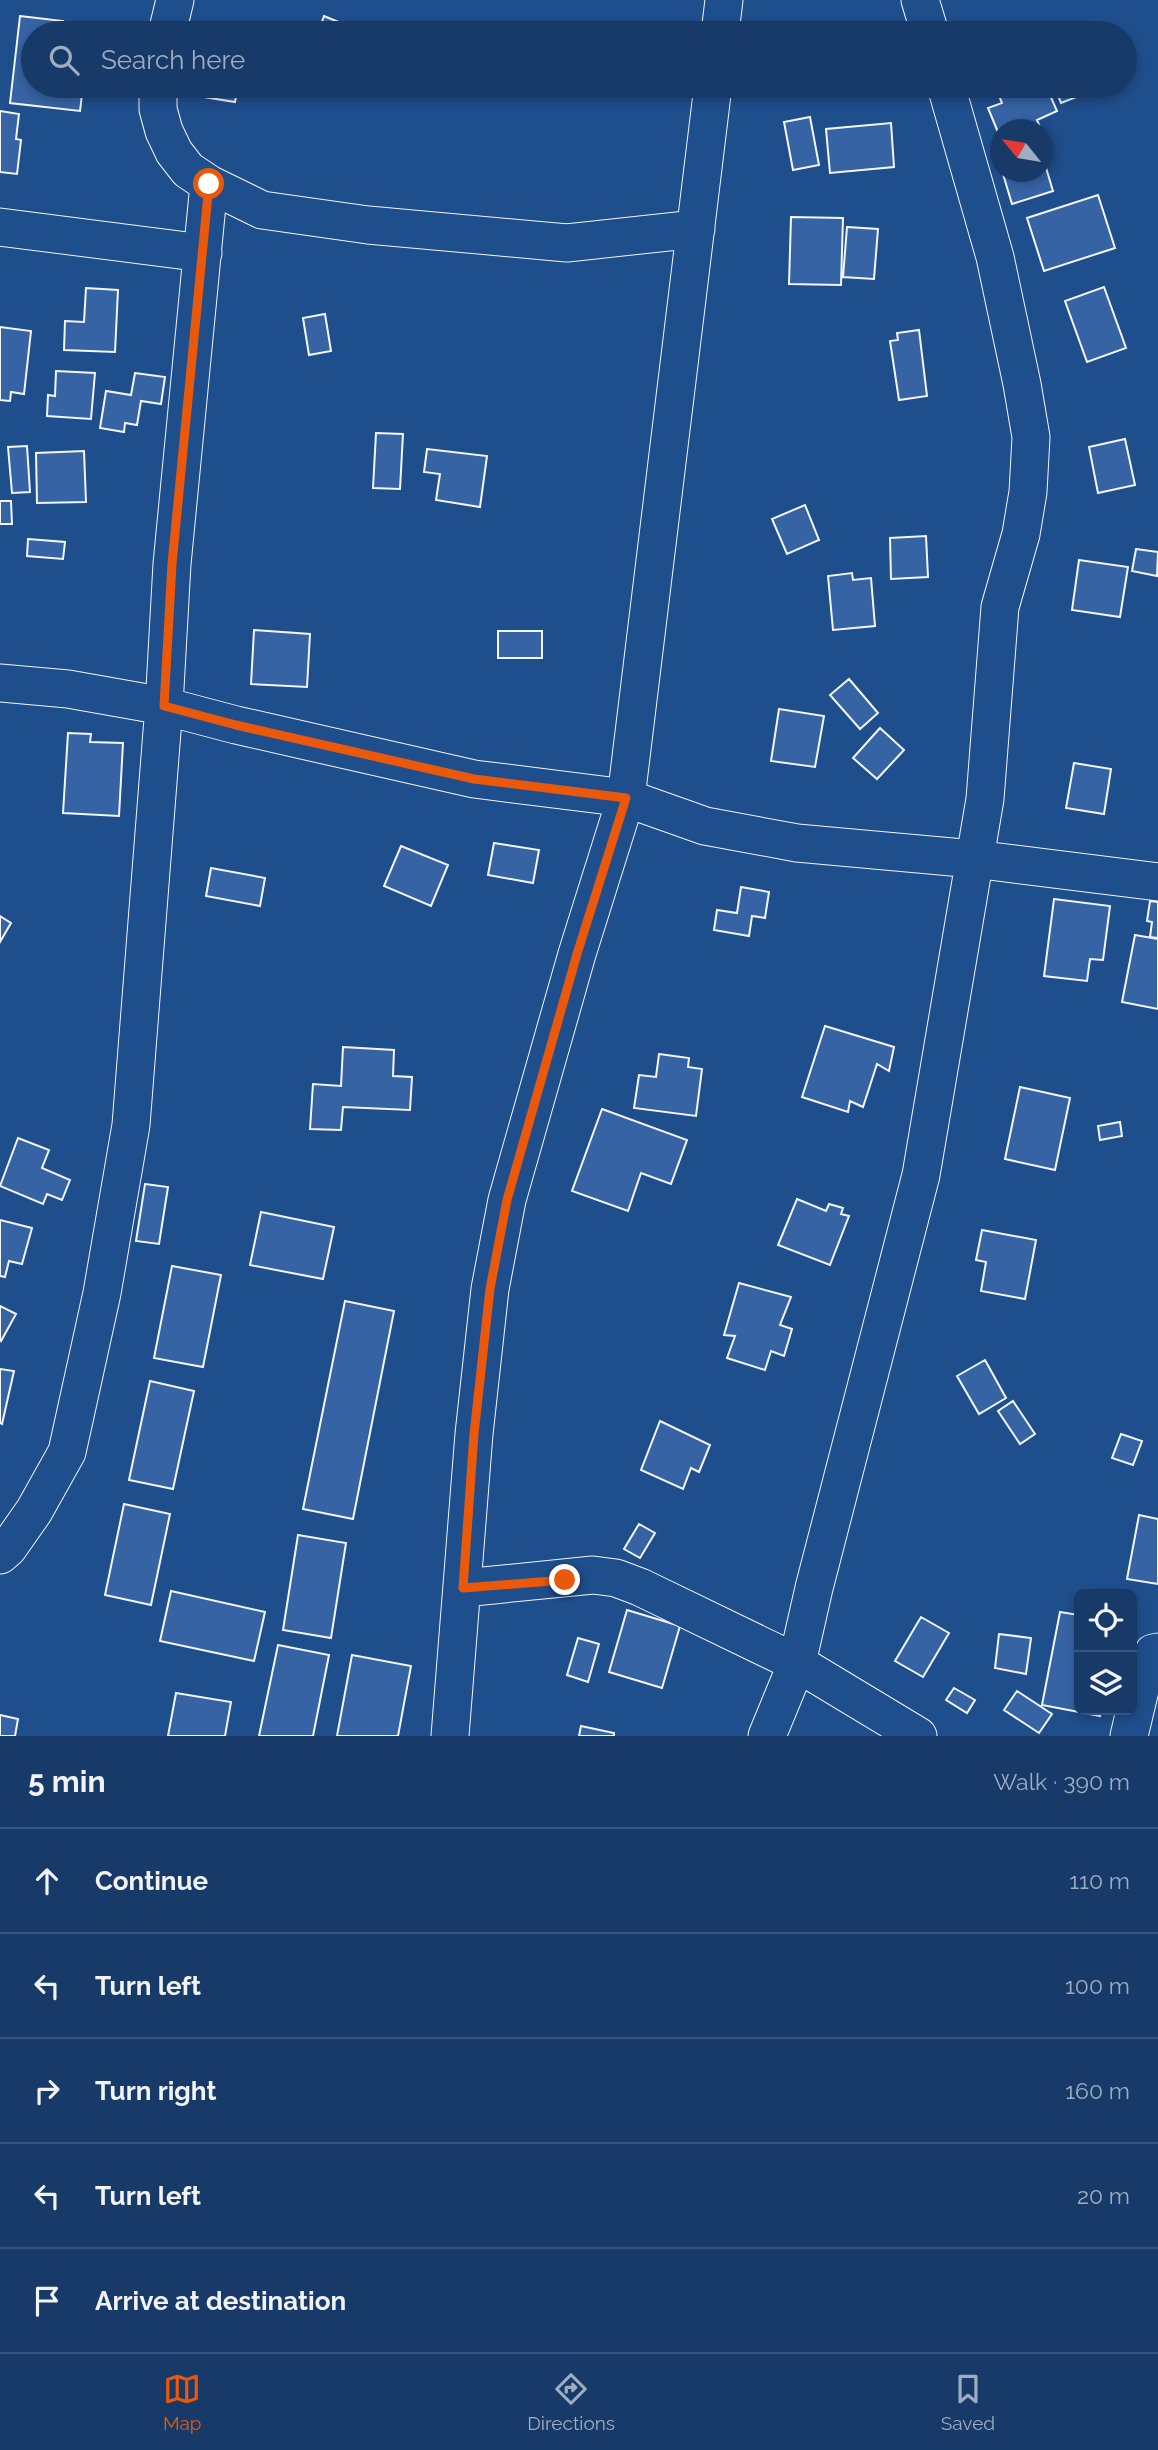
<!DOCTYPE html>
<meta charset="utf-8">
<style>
body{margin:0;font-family:Raleway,sans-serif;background:#20416f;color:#f1f3f6}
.controls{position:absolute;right:21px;bottom:21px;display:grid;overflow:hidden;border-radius:10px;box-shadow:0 4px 10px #0003}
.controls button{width:63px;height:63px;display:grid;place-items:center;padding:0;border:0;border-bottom:2px solid #36547d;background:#173a69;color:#f1f3f6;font:35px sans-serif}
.compass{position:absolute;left:990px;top:119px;width:63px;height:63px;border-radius:50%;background:#173a69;box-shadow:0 4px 10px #0003;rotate:300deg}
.stop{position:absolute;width:21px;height:21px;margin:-16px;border:5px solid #ea580c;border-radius:50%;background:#fff}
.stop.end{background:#ea580c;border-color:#fff;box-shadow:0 2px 7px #0008}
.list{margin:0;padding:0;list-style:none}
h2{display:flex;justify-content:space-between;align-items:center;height:91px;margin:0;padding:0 28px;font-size:30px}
h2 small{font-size:23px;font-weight:400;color:#9eadc0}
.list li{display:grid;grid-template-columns:46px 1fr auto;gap:21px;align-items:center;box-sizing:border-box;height:105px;padding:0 28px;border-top:2px solid #36547d}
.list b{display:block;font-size:26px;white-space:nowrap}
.list em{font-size:23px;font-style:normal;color:#9eadc0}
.icon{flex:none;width:38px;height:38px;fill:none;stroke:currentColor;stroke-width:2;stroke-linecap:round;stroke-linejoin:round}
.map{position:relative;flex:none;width:1158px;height:1736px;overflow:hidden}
.search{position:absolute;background:#173a69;box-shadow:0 4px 10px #0003;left:21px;right:21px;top:21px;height:77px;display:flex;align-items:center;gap:18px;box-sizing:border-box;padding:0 24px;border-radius:38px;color:#9eadc0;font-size:26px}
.sheet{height:616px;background:#173a69}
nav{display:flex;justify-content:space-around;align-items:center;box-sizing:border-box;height:98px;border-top:2px solid #36547d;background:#173a69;font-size:19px;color:#9eadc0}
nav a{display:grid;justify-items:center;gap:4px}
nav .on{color:#ea580c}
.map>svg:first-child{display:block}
.building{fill:#3563a3;stroke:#f2f6ff;stroke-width:2}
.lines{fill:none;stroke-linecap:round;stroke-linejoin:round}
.minor-casing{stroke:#f2f6ff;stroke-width:39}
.minor{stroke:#1f4e8c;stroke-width:37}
.route{stroke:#ea580c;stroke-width:9}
</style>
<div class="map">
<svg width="1158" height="1736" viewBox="0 0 1158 1736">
<rect width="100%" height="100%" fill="#1f4e8c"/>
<path class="building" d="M20 16 63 21 61 33H33V86H83L80 111 10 103Z
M324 16 348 26 347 33H318Z
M196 27 234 33H195Z
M187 86H238L235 102 185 94Z
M995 86H1046L1057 111 1037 120 1040 127 1034 130H1000V137L988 108 1002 103Z
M1054 86H1084L1087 93 1061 103Z
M0 111 19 114 16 139 21 140 17 174 0 172Z
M810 117 819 165 793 170 784 122Z
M891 123 894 167 830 173 826 129Z
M1044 161 1053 191 1012 204 1003 174 1012 172H1042Z
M1098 195 1115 248 1044 271 1027 218Z
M791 217 843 218 841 285 789 284Z
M847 227 878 229 874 279 843 277Z
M1104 287 1126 348 1087 362 1065 301Z
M86 288 118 290 115 352 64 350 65 321 84 322Z
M325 314 331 351 309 355 303 318Z
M0 327 31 331 24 394 11 392 10 401 0 400Z
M919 330 927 396 899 400 890 341 898 340 897 333Z
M56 371 95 373 91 419 47 416 48 395 55 396Z
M135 373 165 377 161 404 141 401 137 425 125 423 124 432 100 428 106 391 131 395Z
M376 433 403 434 400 489 373 488Z
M1125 439 1135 485 1098 493 1089 447Z
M27 446 30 492 12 493 8 447Z
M427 449 487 456 480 507 436 500 440 474 424 472Z
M84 451 86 502 37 503 36 453Z
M0 501H11L12 524H0Z
M805 505 819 540 787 554 772 519Z
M926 536 928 577 891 579 890 538Z
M28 539 65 542 63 559 27 556Z
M1136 549 1158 552 1157 576 1132 571Z
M1079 560 1128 567 1120 617 1072 610Z
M852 573 853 580 871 578 875 626 833 630 828 576Z
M254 630 310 634 307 687 251 684Z
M498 631H542V658H498Z
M849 679 878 713 860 729 830 695Z
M779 709 824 716 815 767 771 761Z
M880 728 904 750 877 779 853 758Z
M68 733 91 734 90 742 123 743 119 816 63 813Z
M1074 763 1111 769 1104 814 1066 808Z
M494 843 539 850 533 883 488 875Z
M401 846 448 865 431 906 384 886Z
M211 868 265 878 260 906 206 896Z
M741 887 769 892 765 918 752 916 749 936 714 930 717 910 737 913Z
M1054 899 1110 906 1103 960 1090 959 1087 981 1044 976Z
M1150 901 1158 902V938L1150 937 1152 922 1147 921Z
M0 916 11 923 0 942Z
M1135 935 1158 939V1009L1122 1002Z
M825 1026 894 1047 889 1071 877 1064 863 1107 850 1101 848 1112 802 1097Z
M343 1047 394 1050 393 1076 412 1077 410 1110 343 1107 341 1130 310 1129 313 1084 341 1086Z
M659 1054 689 1058 688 1067 702 1069 696 1116 634 1108 639 1075 656 1077Z
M1020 1087 1070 1098 1055 1170 1005 1159Z
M602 1109 687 1140 671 1184 641 1173 628 1211 572 1191Z
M1120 1122 1122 1136 1100 1140 1098 1126Z
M18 1138 49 1150 42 1168 70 1180 62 1200 47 1194 43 1204 0 1186Z
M145 1184 168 1187 159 1244 136 1241Z
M797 1199 826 1211 829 1204 843 1208 841 1214 849 1216 830 1265 778 1245Z
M261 1212 334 1227 323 1279 250 1265Z
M0 1220 32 1228 22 1264 9 1261 5 1277 0 1276Z
M982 1230 1036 1240 1025 1299 981 1291 986 1262 976 1260Z
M172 1266 221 1275 203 1367 154 1358Z
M739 1283 791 1297 780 1325 792 1329 784 1356 771 1351 765 1370 727 1358 735 1336 724 1335Z
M345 1301 394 1311 353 1519 303 1509Z
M0 1306 16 1314 1 1341 0 1340Z
M985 1360 1006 1398 979 1414 957 1376Z
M0 1369 14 1371 2 1424 0 1423Z
M150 1381 194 1391 173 1489 129 1480Z
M1013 1401 1035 1434 1020 1444 998 1411Z
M660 1421 710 1445 699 1472 691 1468 683 1489 641 1470Z
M1121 1434 1142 1441 1133 1465 1112 1458Z
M124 1504 170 1514 151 1605 105 1595Z
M1139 1515 1158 1519V1584L1127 1579Z
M639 1524 655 1533 640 1558 624 1549Z
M298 1535 346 1543 331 1638 283 1630Z
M171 1591 265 1612 254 1661 160 1641Z
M627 1610 680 1626 662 1688 609 1672Z
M1060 1612 1079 1615V1710H1102L1100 1716 1042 1705Z
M921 1617 949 1633 923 1677 895 1661Z
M999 1634 1031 1638 1026 1674 995 1668Z
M578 1638 599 1644 588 1682 567 1675Z
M278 1645 329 1655 313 1736H259Z
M352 1655 411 1666 398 1736H337Z
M954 1688 975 1700 967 1713 946 1700Z
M1017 1691 1052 1714 1039 1733 1004 1710Z
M176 1693 231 1702 225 1736H168Z
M0 1715 18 1719 15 1736H0Z
M581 1726 614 1733V1736H579Z"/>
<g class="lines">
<g class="minor-casing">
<path id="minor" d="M920 0 930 33
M167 33 175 0
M720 33 724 0
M158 86V109L164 131 174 152 188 170 209 184 262 210 368 225 567 243 696 229
M0 227 203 253
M0 683 68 689 164 706 236 725 474 779 626 798 705 826 797 843 974 859 1158 882
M0 1555 8 1548 34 1511 67 1452 102 1293 131 1125 164 706 172 564 209 184
M463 1588 593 1575 616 1578 640 1587 797 1663 918 1736
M450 1736 474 1434 490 1289 507 1200 577 954 626 798 713 86
M767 1736 797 1663 814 1588 921 1175 985 799 1000 607 1021 534 1028 492 1031 437 1022 384 995 257 946 86
M1129 1736 1144 1673 1153 1653 1158 1652"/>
</g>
<use href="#minor" class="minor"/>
</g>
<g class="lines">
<path class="route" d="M209 184 172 564 164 706 236 725 474 779 626 798 577 954 507 1200 490 1289 474 1434 463 1588 565 1580"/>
</g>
</svg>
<div class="controls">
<button><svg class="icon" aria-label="locate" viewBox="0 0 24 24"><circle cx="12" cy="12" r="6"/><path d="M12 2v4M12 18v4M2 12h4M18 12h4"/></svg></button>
<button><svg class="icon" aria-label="layers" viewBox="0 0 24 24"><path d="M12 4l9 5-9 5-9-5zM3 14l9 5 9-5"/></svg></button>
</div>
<svg class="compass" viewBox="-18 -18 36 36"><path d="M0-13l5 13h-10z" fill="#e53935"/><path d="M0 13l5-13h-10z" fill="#9eadc0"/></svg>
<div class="stop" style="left:209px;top:184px"></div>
<div class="stop end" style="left:565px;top:1580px"></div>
<div class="search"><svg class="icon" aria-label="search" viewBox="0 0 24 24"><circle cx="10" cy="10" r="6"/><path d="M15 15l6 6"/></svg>Search here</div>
</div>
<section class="sheet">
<h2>5 min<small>Walk · 390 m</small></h2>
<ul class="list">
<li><svg class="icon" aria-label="ahead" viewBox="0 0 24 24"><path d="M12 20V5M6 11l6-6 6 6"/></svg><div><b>Continue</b></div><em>110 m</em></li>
<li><svg class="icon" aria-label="left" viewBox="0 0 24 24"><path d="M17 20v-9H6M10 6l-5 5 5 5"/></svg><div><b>Turn left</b></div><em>100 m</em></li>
<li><svg class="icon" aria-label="right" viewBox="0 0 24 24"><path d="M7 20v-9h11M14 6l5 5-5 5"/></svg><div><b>Turn right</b></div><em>160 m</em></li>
<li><svg class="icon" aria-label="left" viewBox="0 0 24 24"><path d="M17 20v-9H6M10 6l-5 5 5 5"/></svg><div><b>Turn left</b></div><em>20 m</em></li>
<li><svg class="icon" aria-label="arrive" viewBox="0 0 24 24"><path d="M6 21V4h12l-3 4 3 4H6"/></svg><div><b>Arrive at destination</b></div></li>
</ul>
</section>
<nav>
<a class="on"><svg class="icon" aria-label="map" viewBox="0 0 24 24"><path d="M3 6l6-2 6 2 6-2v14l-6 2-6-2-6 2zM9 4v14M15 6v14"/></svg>Map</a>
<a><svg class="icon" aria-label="directions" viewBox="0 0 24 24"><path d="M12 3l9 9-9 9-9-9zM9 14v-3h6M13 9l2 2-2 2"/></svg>Directions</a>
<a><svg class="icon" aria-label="saved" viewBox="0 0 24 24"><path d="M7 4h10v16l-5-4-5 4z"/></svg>Saved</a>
</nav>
